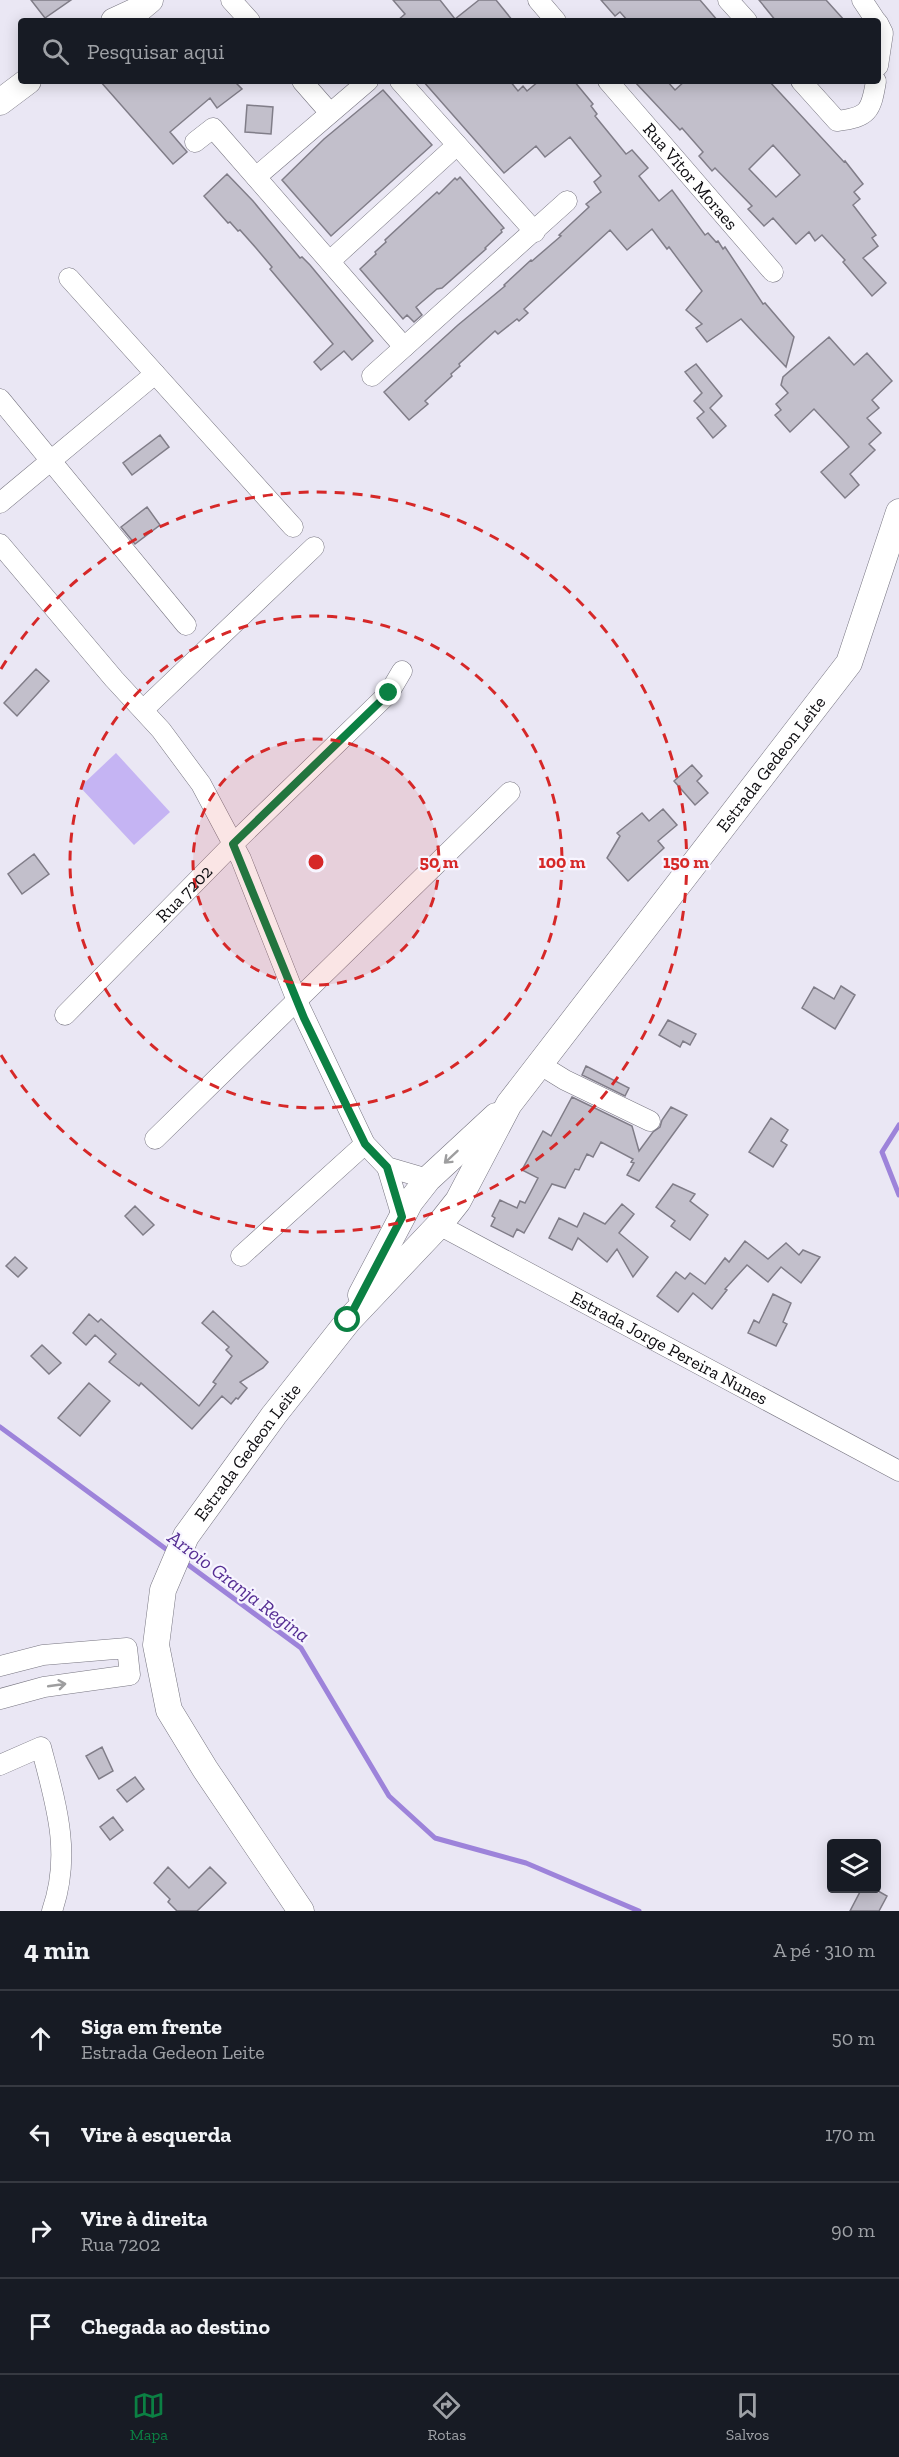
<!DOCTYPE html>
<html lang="pt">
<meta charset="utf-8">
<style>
body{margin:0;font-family:"Zilla Slab",serif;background:#20242c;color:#f1f3f6}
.controls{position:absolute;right:18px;bottom:18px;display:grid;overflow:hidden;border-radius:6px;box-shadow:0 3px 15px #0003}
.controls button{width:54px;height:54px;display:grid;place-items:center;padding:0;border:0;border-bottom:2px solid #363941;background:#171b24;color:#f1f3f6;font:30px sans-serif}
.stop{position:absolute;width:18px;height:18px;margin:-14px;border:4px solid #0b8043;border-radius:50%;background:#fff}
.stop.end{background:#0b8043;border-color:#fff;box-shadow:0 2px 6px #0008}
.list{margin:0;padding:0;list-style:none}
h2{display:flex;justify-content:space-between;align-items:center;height:78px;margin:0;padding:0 24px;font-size:26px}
h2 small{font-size:20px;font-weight:400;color:#9ea1a6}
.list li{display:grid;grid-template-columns:39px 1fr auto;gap:18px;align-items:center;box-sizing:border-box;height:96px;padding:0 24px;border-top:2px solid #363941}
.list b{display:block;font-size:22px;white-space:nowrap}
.list p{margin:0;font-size:20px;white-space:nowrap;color:#9ea1a6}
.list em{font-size:20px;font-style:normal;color:#9ea1a6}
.icon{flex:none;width:33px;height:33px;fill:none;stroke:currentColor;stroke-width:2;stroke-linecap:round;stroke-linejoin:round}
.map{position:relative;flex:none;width:899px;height:1911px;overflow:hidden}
.search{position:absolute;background:#171b24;box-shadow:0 3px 15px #0003;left:18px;right:18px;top:18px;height:66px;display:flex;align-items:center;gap:15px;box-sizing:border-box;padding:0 21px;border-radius:6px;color:#9ea1a6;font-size:22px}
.sheet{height:462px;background:#171b24}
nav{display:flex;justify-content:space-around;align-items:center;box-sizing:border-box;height:84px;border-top:2px solid #363941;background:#171b24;font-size:16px;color:#9ea1a6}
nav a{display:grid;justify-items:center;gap:3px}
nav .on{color:#0b8043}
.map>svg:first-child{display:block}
.green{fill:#c5b4f3}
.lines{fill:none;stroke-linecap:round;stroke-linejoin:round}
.stream{stroke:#9d83da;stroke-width:5}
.building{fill:#c2bfcb;stroke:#807d88;stroke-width:1.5;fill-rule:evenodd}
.minor-casing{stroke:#777580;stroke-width:21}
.major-casing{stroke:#777580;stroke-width:27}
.minor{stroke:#fff;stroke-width:20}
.major{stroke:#fff;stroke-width:26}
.oneway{stroke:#9e9e9f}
.route{stroke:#0b8043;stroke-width:8}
.ring{fill:none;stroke:#d62828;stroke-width:3;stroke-dasharray:10 8}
.labels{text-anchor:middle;stroke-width:4.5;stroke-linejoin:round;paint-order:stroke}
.street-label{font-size:18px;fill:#0d0c10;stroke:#f7f5ff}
.water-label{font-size:20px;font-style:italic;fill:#552e93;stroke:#f7f5ff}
.centre{fill:#d62828;stroke:#f7f5ff;stroke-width:3}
.ring-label{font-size:18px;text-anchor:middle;font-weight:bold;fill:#d62828;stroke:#f7f5ff;stroke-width:4.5;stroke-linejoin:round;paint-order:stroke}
</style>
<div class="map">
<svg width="899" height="1911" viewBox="0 0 899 1911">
<rect width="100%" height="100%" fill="#eae7f4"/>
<path class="green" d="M116 753 170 812 134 845 80 787Z"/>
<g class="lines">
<path class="stream" d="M899 1125 882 1152 899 1195
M0 1427 170 1552
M183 1561 301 1648 389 1796 435 1838 526 1863 639 1911"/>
</g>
<path class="building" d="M31 0H71L45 18Z
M393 0H440L455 19 479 0H496L513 21H397L405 14Z
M601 0H700L718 21H628L620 12 615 16Z
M759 0H826L845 21H776Z
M100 81H234L242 89 217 108 210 98 170 132 187 152 173 164Z
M423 81H510L518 91 523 86 527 91 539 81H574L593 104 591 106 597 114 595 116 626 154 632 150 648 168 639 176 659 201 672 190 705 235 708 233 716 242 718 241 723 249 725 247 763 304 765 303 794 337 786 367 741 319 707 342 696 328 702 324 686 310 702 291 669 247 667 249 652 229 627 250 610 230 524 309 528 313 519 321 517 319 498 334 495 331 459 364 460 366 451 374 452 376 425 401 428 404 409 420 384 392 458 325 505 286 504 285 531 260 532 261 561 236 559 235 589 207 586 204 601 192 594 182 601 176 570 137 545 157 536 146 504 173Z
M634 81H667L675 90 685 81H769L844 162 845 161 863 184 854 192 860 199 853 205 876 235 872 238 878 246 863 258 886 283 872 296 843 262 845 260 822 235 815 241 809 232 796 244 773 218 764 226 748 209 752 206 715 168 712 171 699 156 703 152 682 128 680 130ZM773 145 800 175 776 197 749 169Z
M383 90 432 145 331 236 282 180 324 139Z
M247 105 273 107 271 134 245 132Z
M227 174 253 201 300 258 302 257 310 265 373 341 352 360 344 351 321 370 314 362 333 344 270 269 272 267 256 248 240 230 238 231 230 222 228 223 204 196Z
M460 177 504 228 501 230 502 232 485 248 486 249 442 288 437 289 416 307 422 315 414 322 407 315 403 319 360 269 376 254 375 252 386 242 385 240 426 202 437 192 439 194 455 178 457 180Z
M829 337 854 365 867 353 892 381 872 400 879 408 867 418 881 433 869 444 875 450 850 474 859 485 845 498 821 472 849 447 843 440 814 409 790 432 775 415 781 410 776 404 788 393 781 385 783 377Z
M696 364 722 396 710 408 726 426 713 438 697 418 704 412 694 401 702 393 685 372Z
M160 435 169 447 132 475 123 463Z
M147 507 160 525 135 544 121 527Z
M36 669 49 681 17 716 4 703Z
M692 765 702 776 697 781 708 793 695 805 674 781Z
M663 809 677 825 658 841 664 848 628 881 607 858 620 836 617 833 642 813 649 821Z
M34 854 49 874 22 894 8 874Z
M841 986 855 995 835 1029 802 1008 814 987 834 999Z
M668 1020 696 1034 690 1045 683 1041 680 1047 659 1035Z
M586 1066 629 1088 625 1096 582 1075Z
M572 1097 632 1126 639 1151 653 1132 660 1127 662 1120 671 1107 687 1115 639 1181 627 1175 634 1163 631 1162 633 1159 601 1142 593 1157 587 1154 579 1170 575 1169 565 1188 552 1184 524 1233 517 1229 513 1237 491 1226 495 1218 492 1216 500 1200 517 1208 520 1201 525 1203 538 1178 522 1170 543 1131 551 1136Z
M771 1118 788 1130 781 1141 787 1145 773 1167 749 1152Z
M673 1184 695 1194 690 1201 708 1215 690 1240 671 1226 675 1221 656 1207Z
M622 1204 634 1214 619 1233 648 1257 633 1277 617 1249 607 1262 578 1238 572 1250 549 1238 559 1218 577 1227 584 1213 605 1224Z
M135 1206 154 1225 143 1235 125 1216Z
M745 1241 768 1259 786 1243 799 1255 803 1250 820 1257 801 1283 781 1267 768 1282 747 1265 725 1289 727 1290 712 1309 693 1293 678 1312 657 1296 676 1272 685 1279 690 1273 705 1284 725 1258 729 1262Z
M15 1257 27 1268 18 1277 6 1266Z
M773 1294 791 1303 783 1322 787 1324 776 1346 748 1333 754 1320 759 1323Z
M213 1311 268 1362 263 1368 240 1382 247 1388 238 1399 236 1398 231 1404 222 1396 192 1429 141 1383 139 1386 109 1362 116 1354 95 1335 86 1345 73 1333 89 1314 98 1322 101 1319 199 1406 216 1384 213 1382 232 1356 226 1350 229 1347 202 1323Z
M42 1345 61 1363 49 1374 31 1356Z
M89 1383 110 1401 80 1436 58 1418Z
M102 1747 113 1771 99 1779 86 1756Z
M135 1777 144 1789 127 1802 117 1790Z
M113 1817 123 1830 110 1840 100 1827Z
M168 1867 189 1888 210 1867 226 1883 197 1911H177L168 1902 170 1899 154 1883Z
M862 1888H873L887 1896 879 1911H850Z"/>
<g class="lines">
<g class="minor-casing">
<g id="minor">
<path d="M231 0 250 21"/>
<path d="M538 0 556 21"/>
<path d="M728 0 747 21"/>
<path d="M862 0 876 21"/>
<path d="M878 23 883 33 878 66"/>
<path d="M302 81 330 113"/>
<path d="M400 81 535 232"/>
<path id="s1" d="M608 81 773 272"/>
<path d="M801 81 837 121C868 117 871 112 876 81"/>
<path d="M195 142 213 128 404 347"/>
<path d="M256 177 368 81"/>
<path d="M330 261 457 145"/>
<path d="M69 278 293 527"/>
<path d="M372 376 567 201"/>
<path d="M0 399 186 625"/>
<path d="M0 503 155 374"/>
<path d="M0 544 114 679 161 730 201 784 241 859 297 1001 365 1144 387 1167 428 1179"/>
<path d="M144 709 314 547"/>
<path id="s2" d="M65 1015 233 844 389 693 402 671"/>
<path d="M539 1064 565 1080 650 1121"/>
<path d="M155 1139 510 792"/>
<path d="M387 1167 402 1217"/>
<path id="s3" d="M439 1225 899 1471"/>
<path d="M241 1256 365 1144"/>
<path d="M0 1666 43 1655 127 1648 130 1675 44 1687 0 1699"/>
<path d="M0 1765 41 1747C56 1804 72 1854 52 1911"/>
</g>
</g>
<g class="major-casing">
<g id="major">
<path d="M114 21 138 10 150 0"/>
<path d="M0 102 28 81"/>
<path d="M361 1295 410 1202 428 1179 496 1116"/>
<path id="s4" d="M301 1911 205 1769 169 1710 156 1645 163 1590 186 1536 274 1415 349 1320 439 1225 458 1201 509 1104 849 663 899 512"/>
</g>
</g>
<use href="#minor" class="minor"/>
<use href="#major" class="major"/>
</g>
<defs><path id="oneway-shaft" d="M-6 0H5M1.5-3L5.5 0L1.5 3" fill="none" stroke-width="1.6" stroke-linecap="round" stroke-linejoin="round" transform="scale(1.5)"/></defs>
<g class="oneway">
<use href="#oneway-shaft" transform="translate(451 1157) rotate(137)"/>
<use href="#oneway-shaft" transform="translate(57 1685) rotate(-8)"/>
</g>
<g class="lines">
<path class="route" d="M348 1320 402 1217 387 1167 365 1144 304 1018 233 844 389 693"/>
</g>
<circle cx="316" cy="862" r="123" fill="#d62828" fill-opacity=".12"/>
<g class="ring">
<circle cx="316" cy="862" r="123"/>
<circle cx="316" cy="862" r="246"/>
<path d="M1 669A370 370 0 1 1 1 1055"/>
</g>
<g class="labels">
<g class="street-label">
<text dy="6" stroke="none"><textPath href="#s1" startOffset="126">Rua Vitor Moraes</textPath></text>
<text dy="6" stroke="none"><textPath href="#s4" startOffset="1392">Estrada Gedeon Leite</textPath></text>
<text dy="6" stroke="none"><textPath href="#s2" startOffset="170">Rua 7202</textPath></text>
<text dy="6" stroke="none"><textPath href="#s3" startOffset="261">Estrada Jorge Pereira Nunes</textPath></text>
<text dy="6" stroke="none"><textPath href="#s4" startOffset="525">Estrada Gedeon Leite</textPath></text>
</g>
<g class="water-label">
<text transform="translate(239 1586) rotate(37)" y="7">Arroio Granja Regina</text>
</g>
</g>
<circle cx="316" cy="862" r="9" class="centre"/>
<g class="ring-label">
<text x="439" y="868">50 m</text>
<text x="562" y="868">100 m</text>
<text x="686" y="868">150 m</text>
</g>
</svg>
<div class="controls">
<button><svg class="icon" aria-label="layers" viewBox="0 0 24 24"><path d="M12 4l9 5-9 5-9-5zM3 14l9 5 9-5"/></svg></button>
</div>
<div class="stop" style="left:348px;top:1320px"></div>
<div class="stop end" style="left:389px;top:693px"></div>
<div class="search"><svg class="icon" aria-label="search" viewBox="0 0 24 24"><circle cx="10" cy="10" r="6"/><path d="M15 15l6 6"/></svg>Pesquisar aqui</div>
</div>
<section class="sheet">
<h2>4 min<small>A pé · 310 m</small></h2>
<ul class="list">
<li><svg class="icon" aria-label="ahead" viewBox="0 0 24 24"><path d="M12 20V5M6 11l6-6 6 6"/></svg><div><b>Siga em frente</b><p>Estrada Gedeon Leite</p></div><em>50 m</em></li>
<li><svg class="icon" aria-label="left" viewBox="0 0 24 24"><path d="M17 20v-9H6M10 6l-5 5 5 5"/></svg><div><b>Vire à esquerda</b></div><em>170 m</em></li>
<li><svg class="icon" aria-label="right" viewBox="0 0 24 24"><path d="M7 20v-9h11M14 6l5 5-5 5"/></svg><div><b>Vire à direita</b><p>Rua 7202</p></div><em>90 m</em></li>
<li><svg class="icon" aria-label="arrive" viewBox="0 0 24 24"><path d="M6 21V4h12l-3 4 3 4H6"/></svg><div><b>Chegada ao destino</b></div></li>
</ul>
</section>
<nav>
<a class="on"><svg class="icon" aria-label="map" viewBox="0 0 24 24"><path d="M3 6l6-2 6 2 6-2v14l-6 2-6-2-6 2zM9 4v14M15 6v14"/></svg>Mapa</a>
<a><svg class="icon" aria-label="directions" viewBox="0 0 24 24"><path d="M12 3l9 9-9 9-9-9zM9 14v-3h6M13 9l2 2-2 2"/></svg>Rotas</a>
<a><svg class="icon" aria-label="saved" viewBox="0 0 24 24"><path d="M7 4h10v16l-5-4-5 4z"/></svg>Salvos</a>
</nav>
